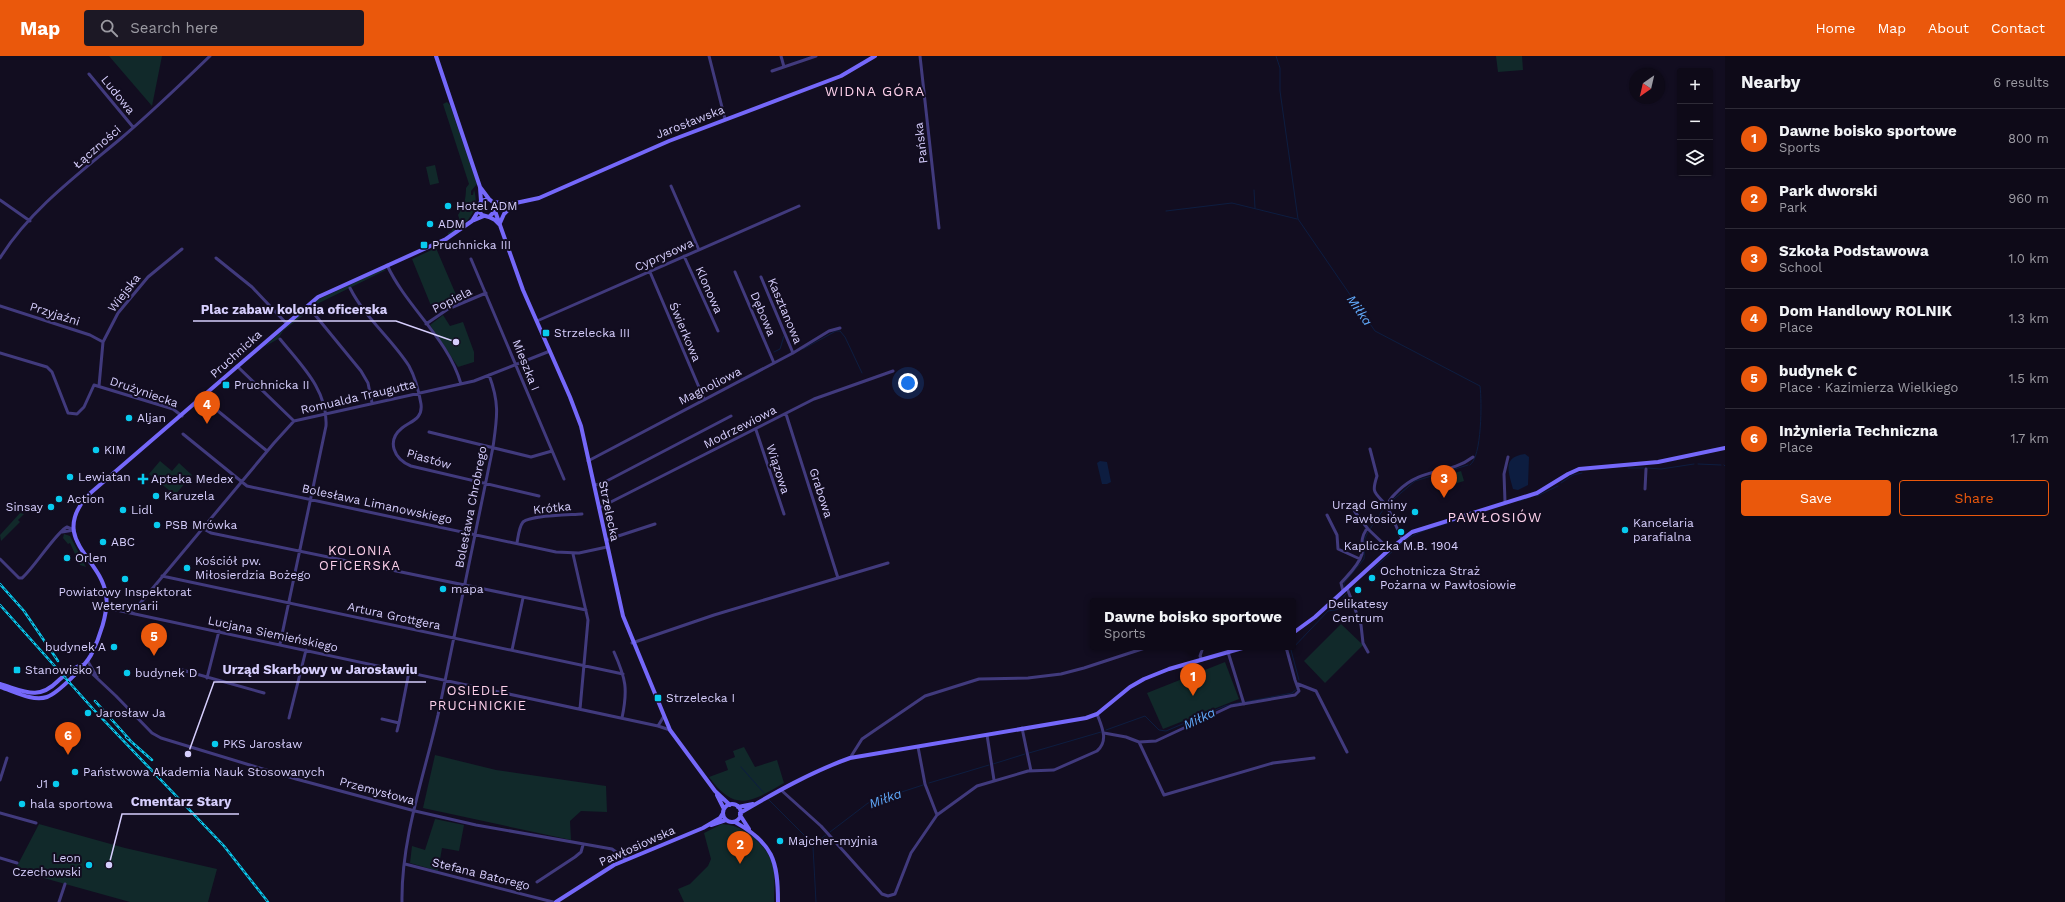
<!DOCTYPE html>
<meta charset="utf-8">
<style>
body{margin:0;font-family:"Work Sans",sans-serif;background:#1c1825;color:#f1f3f6}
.controls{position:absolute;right:12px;top:12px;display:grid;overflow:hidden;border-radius:4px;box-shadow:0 1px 3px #0004}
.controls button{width:36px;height:36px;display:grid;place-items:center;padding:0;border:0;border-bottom:1px solid #2e2b37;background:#0e0a18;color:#f1f3f6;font:20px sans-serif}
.compass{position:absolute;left:1629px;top:12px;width:36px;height:36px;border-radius:50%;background:#0e0a18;box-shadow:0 1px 3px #0004;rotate:214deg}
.you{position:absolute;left:908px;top:327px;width:14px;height:14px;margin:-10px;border:3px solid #fff;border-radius:50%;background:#1a73e8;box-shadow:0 0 0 6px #1a73e833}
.badge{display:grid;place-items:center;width:26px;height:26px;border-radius:50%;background:#ea580c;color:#fff;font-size:13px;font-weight:700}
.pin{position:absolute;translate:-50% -33px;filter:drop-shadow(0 1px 2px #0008)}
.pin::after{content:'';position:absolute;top:21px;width:14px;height:12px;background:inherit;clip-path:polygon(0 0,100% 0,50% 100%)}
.popup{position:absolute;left:1090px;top:542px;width:206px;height:52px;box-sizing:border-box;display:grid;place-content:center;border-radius:4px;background:#0e0a18;filter:drop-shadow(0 1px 3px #0005);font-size:13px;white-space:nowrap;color:#9b9aa2}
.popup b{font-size:15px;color:#f1f3f6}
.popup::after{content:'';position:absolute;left:50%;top:100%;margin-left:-8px;border:8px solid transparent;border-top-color:#0e0a18}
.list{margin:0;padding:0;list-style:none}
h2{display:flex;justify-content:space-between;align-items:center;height:52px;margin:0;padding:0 16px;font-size:17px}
h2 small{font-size:13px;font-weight:400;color:#9b9aa2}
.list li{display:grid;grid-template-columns:26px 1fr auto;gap:12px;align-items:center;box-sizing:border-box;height:60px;padding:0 16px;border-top:1px solid #2e2b37}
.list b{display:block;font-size:15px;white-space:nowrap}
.list p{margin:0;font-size:13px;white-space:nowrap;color:#9b9aa2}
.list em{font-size:13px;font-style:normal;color:#9b9aa2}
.actions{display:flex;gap:8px;padding:12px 16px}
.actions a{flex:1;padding:9px 0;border:1px solid #ea580c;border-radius:4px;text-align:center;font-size:14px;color:#ea580c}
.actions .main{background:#ea580c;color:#fff}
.icon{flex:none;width:22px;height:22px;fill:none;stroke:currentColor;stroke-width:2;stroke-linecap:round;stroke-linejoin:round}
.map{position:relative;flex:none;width:1725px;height:846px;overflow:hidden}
header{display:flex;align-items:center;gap:24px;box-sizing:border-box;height:56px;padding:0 20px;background:#ea580c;color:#fff}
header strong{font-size:19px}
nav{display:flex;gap:22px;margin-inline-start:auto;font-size:14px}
.search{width:280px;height:36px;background:#1c1825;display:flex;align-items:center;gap:10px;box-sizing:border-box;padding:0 14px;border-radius:4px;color:#9b9aa2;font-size:15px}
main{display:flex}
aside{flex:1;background:#0e0a18}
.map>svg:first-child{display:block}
.green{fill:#11292a}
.water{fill:#0d1d40}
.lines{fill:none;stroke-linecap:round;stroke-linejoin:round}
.stream{stroke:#0d1d40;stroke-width:1}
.street{stroke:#413a7d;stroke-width:3}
.secondary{stroke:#7568fa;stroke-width:4}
.rail-casing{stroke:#08cbef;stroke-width:2.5}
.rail{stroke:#120d20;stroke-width:1;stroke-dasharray:3;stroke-linecap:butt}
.poi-dot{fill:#08cbef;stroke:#120d20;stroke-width:1.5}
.labels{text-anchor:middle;stroke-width:4;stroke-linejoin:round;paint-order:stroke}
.street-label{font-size:12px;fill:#d6cefd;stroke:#120d20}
.poi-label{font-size:12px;fill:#d6cefd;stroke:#120d20;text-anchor:start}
.water-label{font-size:13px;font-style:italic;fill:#60a9fa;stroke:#120d20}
.neighbourhood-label{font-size:13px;letter-spacing:1px;fill:#fdd0ea;stroke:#120d20}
.quarter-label{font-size:14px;letter-spacing:1px;fill:#fdd0ea;stroke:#120d20}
.leader{fill:none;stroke:#d6cefd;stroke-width:1.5}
.callout-dot{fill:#d6cefd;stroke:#120d20;stroke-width:1.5}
.callout-label{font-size:13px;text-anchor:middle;font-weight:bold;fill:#d6cefd;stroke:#120d20;stroke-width:4;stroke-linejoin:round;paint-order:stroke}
</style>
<header>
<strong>Map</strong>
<div class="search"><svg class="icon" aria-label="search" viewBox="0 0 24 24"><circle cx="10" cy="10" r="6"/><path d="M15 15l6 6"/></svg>Search here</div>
<nav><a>Home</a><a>Map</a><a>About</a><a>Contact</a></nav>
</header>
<main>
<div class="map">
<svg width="1725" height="846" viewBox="0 0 1725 846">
<rect width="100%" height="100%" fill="#120d20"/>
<path class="green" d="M109 0H162L152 50Z
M1496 0H1522L1523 14 1498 16Z
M447 46 450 49 477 128 471 135V139H473L474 134C481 155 465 170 448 179V177L452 175V171L455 173 461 168 458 159C464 150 466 143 466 132L469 128 443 48Z
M435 109 439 127 430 129 426 111Z
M436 192 457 241 432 252 412 203Z
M384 213 386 214 319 247 283 275 278 283 264 291 317 244Z
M443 259 450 270 463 266 474 296V306L458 311 430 269Z
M160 405 172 415 179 407 192 419 175 439 149 418Z
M1461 415 1464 425 1444 431 1441 421Z
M20 457 24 458 18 464 20 466 1 485 0 479Z
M64 478 70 480 86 511 80 509 70 487 68 488 63 482Z
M1341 568 1363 589 1325 627 1304 605Z
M1225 606 1239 643 1163 673 1147 637Z
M744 691 755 711 777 704 784 727C751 746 735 757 709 721L728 714 725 705 735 701 733 695Z
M435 699 496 714 606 730 607 756 581 755 570 765 571 784 423 752Z
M435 763 464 769 459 795 442 792 438 815 410 807 412 790 425 794Z
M39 768 125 792 217 813 208 846H130L15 814Z
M722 768C745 769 770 790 774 815 775 825 774 836 774 846H684L678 833 690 828 708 810 711 803 704 777Z"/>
<path class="water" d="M1525 398 1529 401 1528 429 1518 434 1513 433C1509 417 1501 401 1525 398Z
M1100 405 1107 406 1111 426 1107 428H1102L1097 407Z"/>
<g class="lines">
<path class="stream" d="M1276 0 1280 12V35L1298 163 1375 275 1480 330C1482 345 1482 401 1470 409
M1254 134 1255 152
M1166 155 1232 147 1297 163
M803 293 836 275H840L845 281 862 317
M774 296 780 293 784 280
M743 325 760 316
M1698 408 1721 409
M1724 409 1725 410
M1628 412H1644
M1647 412 1661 413 1694 408
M1561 427 1573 419 1582 417
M1537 440 1558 430
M1519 445 1531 441
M1388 448 1415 425 1468 409
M1370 473 1385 451
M1396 493C1411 475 1437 471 1458 464
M1372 514 1393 495
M1344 531V527L1364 503 1365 482 1368 476
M1299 624 1291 594 1328 555 1341 553 1344 540 1347 537
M1245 646 1292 637 1297 633
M1106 674 1145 660 1159 674 1166 675 1225 650 1242 646
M1029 697 1101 676
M993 708 1025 698
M741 711 764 737
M929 727 989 709
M768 743 813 788
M830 776 868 747 923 729
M816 846 813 791 816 786 826 779"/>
<path class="street" d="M709 0 725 63
M781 0 784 11
M920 0 939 172
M772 15 816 0
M89 18 133 71
M671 130 699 194
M0 144 30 165
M684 200 718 275
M0 202C29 155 77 119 119 84 150 58 180 29 210 0
M216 202 252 231 286 267
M471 203 564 423
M387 209C407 252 448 282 461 328
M650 216 704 343
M735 216 774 307
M761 221 793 297
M350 232C365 262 392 283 409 310 415 321 419 336 421 348 423 363 411 365 402 372 386 385 394 403 411 410L539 440
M0 250 90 279 103 286
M311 254 361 315 368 327 372 347
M537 265 799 150
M426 268 448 253 486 237
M0 297 47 311 52 316 68 357 77 358 84 351 94 329 173 353 182 360
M237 310 294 365
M99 330 103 286 118 257 148 221 182 193
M202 342 267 395
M786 358 838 522
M756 374 784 458
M429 376 531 401 552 395
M183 378 247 430 556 496 579 497 607 491
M1370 393 1377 420C1371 438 1375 436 1387 450
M588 405 793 297 829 275 840 272
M594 429 601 428 731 360
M1645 433 1646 413
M1505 446 1504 418 1508 401
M1351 447 1355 456 1368 473
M599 452 814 343 893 315
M1327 459 1337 479 1338 493 1360 503
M202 472 211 477 586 554
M62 476 74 474
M1402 483 1387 450C1389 443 1393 440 1398 435 1423 410 1448 420 1473 401
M606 484 655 468
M517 487C518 481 519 471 523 466 531 459 570 459 582 458
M573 498 588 564 580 653
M0 503 19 522H22C34 512 57 475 67 471L74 474
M162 520 623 618
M1347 532 1361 569 1363 587 1368 596
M1343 535 1341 527C1348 519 1359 509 1362 498 1364 489 1359 485 1366 474L1368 473 1389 493
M107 552 658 670 670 674
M132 557 274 387 294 365 474 325 550 295
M632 587 714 559 888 507
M280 588 326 370C328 334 301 309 280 283
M512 594 523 542
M614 596C626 623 628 633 622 662
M1228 596 1244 648
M87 604 97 621
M1202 604 1200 600 1203 591
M83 609 116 640 152 677 161 682 296 723 415 755 476 769 612 793 626 803
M182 614 264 637
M207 622 219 575
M1298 628 1316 635 1347 696
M289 662 306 594
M382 663 399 667 409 616
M658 670 664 660
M1022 672 1031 715
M397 675 399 667
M1104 677 1126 681 1139 686 1164 739 1273 707 1314 702
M987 679 994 724
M1139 686 1156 685 1231 650 1295 639 1299 635 1295 624 1286 591
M850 702 862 683 925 640 979 623 1028 622 1061 618 1084 612 1148 591
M0 724 7 702
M781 734 821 770 882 838 888 840 895 838 911 797 937 759 925 728 918 691
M0 757 36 767
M937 759 977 730 1028 715 1054 714 1097 695C1109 685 1102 671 1097 658
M0 802 17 807
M405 808 553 846
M537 826 575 801 581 796 583 789
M59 846 65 828
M402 846C401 783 424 720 438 659 457 570 474 480 493 391 497 362 500 348 489 319"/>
<path class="secondary" d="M436 0 480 131 481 145
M480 131 489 143
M494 146 511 148 539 142 669 85 841 20 875 0
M496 154 510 149
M495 155 523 234 570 341 581 370 623 560 670 674 715 735 730 749
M489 161 495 164 500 169
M472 165 477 157 481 145 489 143 495 148V155L489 161 482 159 478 154
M500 167 504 158 513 149
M1293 577 1315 561 1391 492 1412 476 1537 437 1568 418 1579 413 1658 406 1725 392
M0 628C24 635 38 645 58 625 66 618 72 612 82 609
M0 631C13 635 33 646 47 641 58 637 85 610 91 599 99 583 109 556 106 538 100 501 50 484 87 440L318 241 446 183 472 165 484 160
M717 739 724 753
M723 757a9 9 0 1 1 18 0a9 9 0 1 1-18 0Z
M738 751 753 748
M740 757C776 736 811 716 850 702L1086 662 1097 658 1130 631 1144 623 1169 613 1246 591
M740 759 749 773
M735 766C773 787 778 805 778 846
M711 769 726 764
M556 846 614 809 703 772 720 762 723 757"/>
<g class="rail-casing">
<path id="rail" d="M0 528 24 555 58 605
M0 549 94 654 224 790 268 846
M95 645 130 684
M126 681 152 704"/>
</g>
<use href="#rail" class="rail"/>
</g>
<g class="poi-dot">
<circle cx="448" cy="150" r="4"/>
<circle cx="430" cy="168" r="4"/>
<rect x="420" y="185" width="8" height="8" rx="2"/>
<rect x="542" y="273" width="8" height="8" rx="2"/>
<rect x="222" y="325" width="8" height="8" rx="2"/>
<circle cx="129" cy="362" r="4"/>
<circle cx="96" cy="394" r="4"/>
<circle cx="70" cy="421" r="4"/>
<path d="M141 417h4v4h4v4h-4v4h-4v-4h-4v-4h4z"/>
<circle cx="156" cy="440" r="4"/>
<circle cx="59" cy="443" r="4"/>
<circle cx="51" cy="451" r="4"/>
<circle cx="123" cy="454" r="4"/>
<circle cx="1415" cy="456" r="4"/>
<circle cx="157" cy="469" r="4"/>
<circle cx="1625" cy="474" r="4"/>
<circle cx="1401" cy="476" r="4"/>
<circle cx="103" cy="486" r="4"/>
<circle cx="67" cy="502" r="4"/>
<circle cx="187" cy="512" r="4"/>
<circle cx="1372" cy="522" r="4"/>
<circle cx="125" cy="523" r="4"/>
<circle cx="443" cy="533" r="4"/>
<circle cx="1358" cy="534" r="4"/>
<circle cx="114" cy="591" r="4"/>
<rect x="13" y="610" width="8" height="8" rx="2"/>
<circle cx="127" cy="617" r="4"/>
<rect x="654" y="638" width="8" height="8" rx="2"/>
<circle cx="88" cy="657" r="4"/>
<circle cx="215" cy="688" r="4"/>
<circle cx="75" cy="716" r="4"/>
<circle cx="56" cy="728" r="4"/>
<circle cx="22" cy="748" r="4"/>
<circle cx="780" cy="785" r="4"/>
<circle cx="89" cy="809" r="4"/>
</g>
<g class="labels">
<g class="street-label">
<text transform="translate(118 39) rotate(51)" y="4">Ludowa</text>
<text transform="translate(690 66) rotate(-21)" y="4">Jarosławska</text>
<text transform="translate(921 87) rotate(-97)" y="4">Pańska</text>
<text transform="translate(97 91) rotate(-41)" y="4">Łączności</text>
<text transform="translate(664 199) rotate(-24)" y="4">Cyprysowa</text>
<text transform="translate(709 234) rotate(66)" y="4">Klonowa</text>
<text transform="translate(124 237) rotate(-52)" y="4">Wiejska</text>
<text transform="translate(452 244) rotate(-27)" y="4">Popiela</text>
<text transform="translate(785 255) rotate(67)" y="4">Kasztanowa</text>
<text transform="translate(55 258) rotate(18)" y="4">Przyjaźni</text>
<text transform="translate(763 258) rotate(67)" y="4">Dębowa</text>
<text transform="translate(685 276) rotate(67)" y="4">Świerkowa</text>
<text transform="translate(236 298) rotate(-42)" y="4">Pruchnicka</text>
<text transform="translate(526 309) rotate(68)" y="4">Mieszka I</text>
<text transform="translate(710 330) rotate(-27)" y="4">Magnoliowa</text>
<text transform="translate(144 336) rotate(19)" y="4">Drużyniecka</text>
<text transform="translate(358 341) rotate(-13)" y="4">Romualda Traugutta</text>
<text transform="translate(740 371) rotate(-27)" y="4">Modrzewiowa</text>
<text transform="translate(429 403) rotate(16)" y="4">Piastów</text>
<text transform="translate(778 413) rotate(72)" y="4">Wiązowa</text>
<text transform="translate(821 437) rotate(72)" y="4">Grabowa</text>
<text transform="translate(377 448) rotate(12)" y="4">Bolesława Limanowskiego</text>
<text transform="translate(471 451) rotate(-79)" y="4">Bolesława Chrobrego</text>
<text transform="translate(552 452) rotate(-6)" y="4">Krótka</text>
<text transform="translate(609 455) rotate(78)" y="4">Strzelecka</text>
<text transform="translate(394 560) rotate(12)" y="4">Artura Grottgera</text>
<text transform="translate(273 578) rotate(12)" y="4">Lucjana Siemieńskiego</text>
<text transform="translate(377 735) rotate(15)" y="4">Przemysłowa</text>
<text transform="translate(637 790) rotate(-24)" y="4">Pawłosiowska</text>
<text transform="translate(481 818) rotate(14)" y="4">Stefana Batorego</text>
</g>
<g class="poi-label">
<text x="456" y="154">Hotel ADM</text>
<text x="438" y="172">ADM</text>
<text x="432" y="193">Pruchnicka III</text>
<text x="554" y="281">Strzelecka III</text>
<text x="234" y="333">Pruchnicka II</text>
<text x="137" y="366">Aljan</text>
<text x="104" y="398">KIM</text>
<text x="78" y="425">Lewiatan</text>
<text x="151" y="427">Apteka Medex</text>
<text x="164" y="444">Karuzela</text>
<text x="67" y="447">Action</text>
<text x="1407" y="453" text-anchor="end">Urząd Gminy<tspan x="1407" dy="14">Pawłosiów</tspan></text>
<text x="43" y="455" text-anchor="end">Sinsay</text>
<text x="131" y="458">Lidl</text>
<text x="1633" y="471">Kancelaria<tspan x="1633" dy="14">parafialna</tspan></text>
<text x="165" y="473">PSB Mrówka</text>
<text x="111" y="490">ABC</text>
<text x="1401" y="494" text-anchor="middle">Kapliczka M.B. 1904</text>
<text x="75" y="506">Orlen</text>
<text x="195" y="509">Kościół pw.<tspan x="195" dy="14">Miłosierdzia Bożego</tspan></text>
<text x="1380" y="519">Ochotnicza Straż<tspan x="1380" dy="14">Pożarna w Pawłosiowie</tspan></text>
<text x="451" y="537">mapa</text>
<text x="125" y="540" text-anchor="middle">Powiatowy Inspektorat<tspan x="125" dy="14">Weterynarii</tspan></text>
<text x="1358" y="552" text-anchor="middle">Delikatesy<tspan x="1358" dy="14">Centrum</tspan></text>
<text x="106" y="595" text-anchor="end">budynek A</text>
<text x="25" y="618">Stanowisko 1</text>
<text x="135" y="621">budynek D</text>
<text x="666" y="646">Strzelecka I</text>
<text x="96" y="661">Jarosław Ja</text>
<text x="223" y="692">PKS Jarosław</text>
<text x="83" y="720">Państwowa Akademia Nauk Stosowanych</text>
<text x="48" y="732" text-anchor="end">J1</text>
<text x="30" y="752">hala sportowa</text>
<text x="788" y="789">Majcher-myjnia</text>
<text x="81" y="806" text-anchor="end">Leon<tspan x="81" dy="14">Czechowski</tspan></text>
</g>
<g class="water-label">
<text transform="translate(1360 254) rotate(55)" y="5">Miłka</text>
<text transform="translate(1199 662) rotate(-25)" y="5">Miłka</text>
<text transform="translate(885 742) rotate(-20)" y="5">Miłka</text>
</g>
<g class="neighbourhood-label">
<text x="360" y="499">KOLONIA<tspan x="360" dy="15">OFICERSKA</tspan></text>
<text x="478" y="639">OSIEDLE<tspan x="478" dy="15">PRUCHNICKIE</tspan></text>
</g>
<g class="quarter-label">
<text x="875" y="40">WIDNA GÓRA</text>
<text x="1495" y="466">PAWŁOSIÓW</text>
</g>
</g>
<path class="leader" d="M456 286L396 265H193M188 698L214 626H426M109 809L122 758H239"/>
<g class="callout-dot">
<circle cx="456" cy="286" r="4"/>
<circle cx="188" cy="698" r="4"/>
<circle cx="109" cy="809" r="4"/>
</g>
<g class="callout-label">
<text x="294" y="258">Plac zabaw kolonia oficerska</text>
<text x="320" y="618">Urząd Skarbowy w Jarosławiu</text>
<text x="181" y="750">Cmentarz Stary</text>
</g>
</svg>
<div class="controls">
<button>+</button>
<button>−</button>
<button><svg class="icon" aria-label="layers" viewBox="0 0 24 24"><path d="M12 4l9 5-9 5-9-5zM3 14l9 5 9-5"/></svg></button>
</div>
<svg class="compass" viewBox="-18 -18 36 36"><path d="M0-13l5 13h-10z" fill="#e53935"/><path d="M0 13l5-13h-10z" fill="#9b9aa2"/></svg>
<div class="you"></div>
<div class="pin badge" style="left:1193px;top:640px">1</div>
<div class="popup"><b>Dawne boisko sportowe</b>Sports</div>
<div class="pin badge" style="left:740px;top:808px">2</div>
<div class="pin badge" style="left:1444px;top:442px">3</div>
<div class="pin badge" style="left:207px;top:368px">4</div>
<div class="pin badge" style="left:154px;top:600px">5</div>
<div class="pin badge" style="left:68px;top:699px">6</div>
</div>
<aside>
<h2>Nearby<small>6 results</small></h2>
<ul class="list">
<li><span class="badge">1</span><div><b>Dawne boisko sportowe</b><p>Sports</p></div><em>800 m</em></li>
<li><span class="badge">2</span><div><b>Park dworski</b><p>Park</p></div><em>960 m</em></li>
<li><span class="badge">3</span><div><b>Szkoła Podstawowa</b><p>School</p></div><em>1.0 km</em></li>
<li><span class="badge">4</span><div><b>Dom Handlowy ROLNIK</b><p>Place</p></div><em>1.3 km</em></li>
<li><span class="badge">5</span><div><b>budynek C</b><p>Place · Kazimierza Wielkiego</p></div><em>1.5 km</em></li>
<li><span class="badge">6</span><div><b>Inżynieria Techniczna</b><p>Place</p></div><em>1.7 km</em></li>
</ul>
<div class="actions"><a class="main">Save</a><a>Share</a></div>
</aside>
</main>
